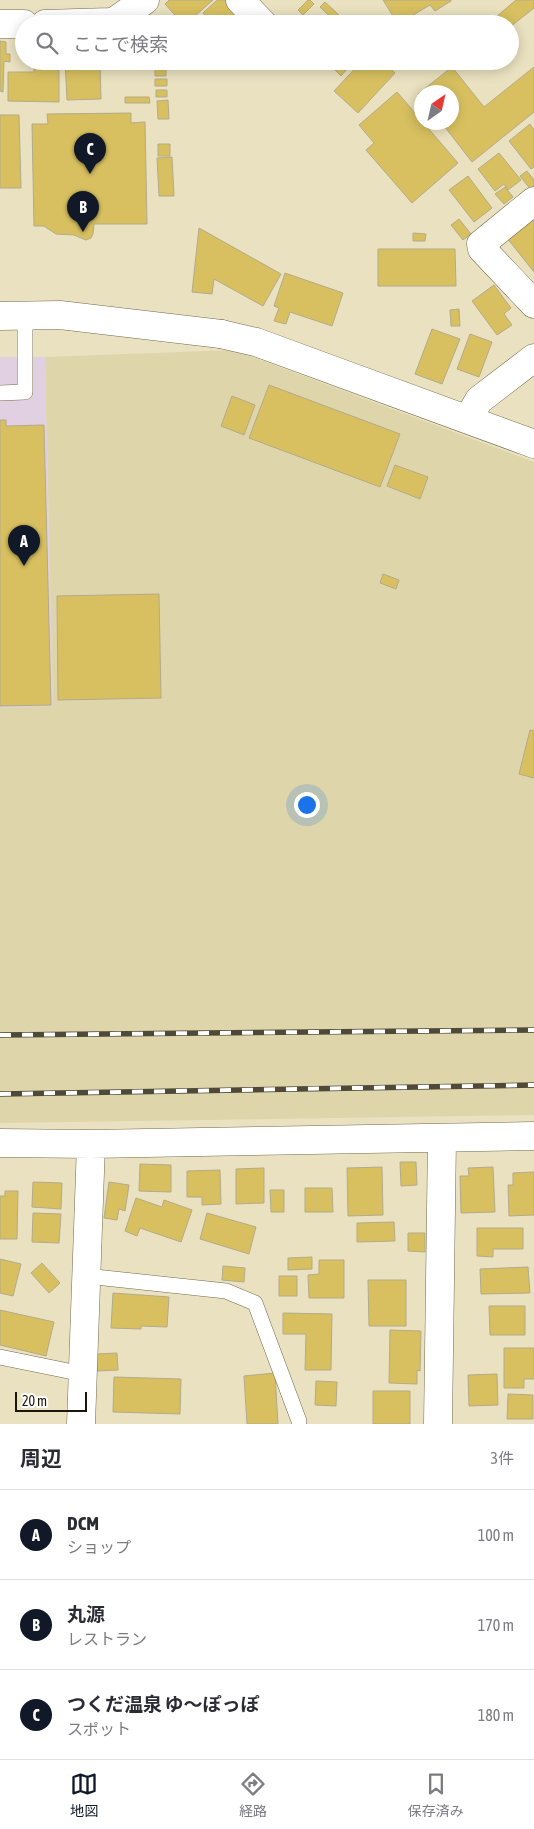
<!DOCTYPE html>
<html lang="ja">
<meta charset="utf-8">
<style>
body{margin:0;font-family:"Asap Condensed","Noto Sans JP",sans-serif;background:#f7f7f7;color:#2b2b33}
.compass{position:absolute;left:414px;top:85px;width:45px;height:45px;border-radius:50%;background:#fff;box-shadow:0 2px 12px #0003;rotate:34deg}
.scale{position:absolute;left:15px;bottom:12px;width:72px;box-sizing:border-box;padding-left:5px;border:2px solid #1a160a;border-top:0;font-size:14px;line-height:18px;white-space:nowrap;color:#1a160a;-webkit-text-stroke:4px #fff;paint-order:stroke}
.you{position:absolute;left:306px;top:804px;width:18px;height:18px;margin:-12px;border:4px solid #fff;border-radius:50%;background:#1a73e8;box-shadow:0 0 0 8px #1a73e833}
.badge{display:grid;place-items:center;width:32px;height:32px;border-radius:50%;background:#111827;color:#fff;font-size:16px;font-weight:700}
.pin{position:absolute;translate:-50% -41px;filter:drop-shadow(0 1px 2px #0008)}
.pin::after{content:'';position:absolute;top:26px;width:18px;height:15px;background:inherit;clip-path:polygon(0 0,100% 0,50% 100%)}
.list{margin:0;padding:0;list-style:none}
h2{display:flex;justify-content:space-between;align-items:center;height:65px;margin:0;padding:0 20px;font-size:21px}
h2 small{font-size:16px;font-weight:400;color:#7c7c81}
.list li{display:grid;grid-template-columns:32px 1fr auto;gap:15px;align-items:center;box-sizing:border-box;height:90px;padding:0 20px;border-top:1px solid #e1e1e2}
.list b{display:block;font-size:19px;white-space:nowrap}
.list p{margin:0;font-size:16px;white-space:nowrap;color:#7c7c81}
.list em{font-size:16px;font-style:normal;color:#7c7c81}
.icon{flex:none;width:28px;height:28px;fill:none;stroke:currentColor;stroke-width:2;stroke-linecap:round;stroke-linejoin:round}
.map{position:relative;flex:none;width:534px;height:1424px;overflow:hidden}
.search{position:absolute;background:#fff;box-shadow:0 2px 12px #0003;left:15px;right:15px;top:15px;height:55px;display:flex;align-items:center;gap:12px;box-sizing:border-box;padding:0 18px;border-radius:28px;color:#7c7c81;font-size:19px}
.sheet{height:335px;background:#fff}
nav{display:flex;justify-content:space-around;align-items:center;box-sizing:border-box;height:70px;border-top:1px solid #e1e1e2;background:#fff;font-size:14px;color:#7c7c81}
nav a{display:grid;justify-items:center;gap:2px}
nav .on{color:#111827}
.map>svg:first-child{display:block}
.commercial{fill:#e1d0e1}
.built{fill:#dfd5ab}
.building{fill:#d8c060;stroke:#b3ab8a}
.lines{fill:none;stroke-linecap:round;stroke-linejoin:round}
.lane-casing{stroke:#736b4d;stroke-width:16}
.street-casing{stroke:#736b4d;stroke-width:29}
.secondary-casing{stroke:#736b4d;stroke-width:29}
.lane{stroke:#fff;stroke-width:15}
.street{stroke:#fff;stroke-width:28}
.secondary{stroke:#fff;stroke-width:28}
.rail-casing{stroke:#4f4a38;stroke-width:5.5}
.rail{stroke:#fff;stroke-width:4;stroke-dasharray:11;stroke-linecap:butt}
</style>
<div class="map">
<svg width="534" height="1424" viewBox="0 0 534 1424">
<rect width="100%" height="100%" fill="#e9e1bf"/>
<path class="commercial" d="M0 357H45L53 707 0 708Z"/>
<path class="built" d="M234 350 534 462V1115L0 1123V708L53 706 45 357Z"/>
<path class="building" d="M169 0H213L186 24H183L165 4Z
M217 0H225L246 23 209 24 203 17 205 15 203 13Z
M308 0H310L314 4 303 15 298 10Z
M383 0H451V1L435 11 430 5 398 24Z
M516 0H534V8L510 27V24H502L496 17Z
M325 2 339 15 334 20 320 7Z
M0 41 6 42V54H10V62L4 61 3 92 0 91Z
M34 61H59V102L8 101V72H34Z
M65 61H100L101 99 67 100Z
M326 61H354L341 76Z
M362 61H382L395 73 358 113 334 91Z
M155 62H166V76H155Z
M452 67 484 107 534 67V112L472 162 441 122H452V92H422V98L418 94Z
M155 79H167V86H155Z
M156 90H167V97H156Z
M397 92 458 163 412 203 366 150 374 143 359 125Z
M125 97H149L150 103H125Z
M168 100 169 119H158L157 101Z
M131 113V123L145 122 147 224H94L93 234 91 238 86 240 74 235 56 234 44 226H34L32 124H48L47 114Z
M0 115H19L21 188H0Z
M530 124 534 130V167L531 169 509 141Z
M158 144H170V156H158Z
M499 153 521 180 508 190 504 184 495 191 478 169Z
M172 157 174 196H159L157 158Z
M527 171 534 180V188L531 190 520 176Z
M468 176 492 208 474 222 449 190Z
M505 187 513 197 504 204 495 194Z
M534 217V272L507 238Z
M459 219 471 234 463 240 451 225Z
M199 228 281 274 263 306 214 279 212 294 192 292Z
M413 233 426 234 425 241H413Z
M378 249H455L456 286H378Z
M285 273 343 293 332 326 290 312 286 324 274 321 279 308 274 306Z
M494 285 511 308 504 314 512 325 497 335 472 301Z
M459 309 460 326H451L450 310Z
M432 329 460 339 442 384 415 374Z
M470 334 492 342 479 377 457 369Z
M269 385 400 434 380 487 249 438Z
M232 396 255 405 244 435 221 426Z
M0 420H6V426L44 425 51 705 0 706Z
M395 465 428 477 420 499 387 486Z
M383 574 399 580 396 589 380 583Z
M159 594 161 698 58 700 57 596Z
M530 730 534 731V778L519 774Z
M400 1162H416L417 1185 401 1186Z
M140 1164 171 1165V1192L139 1191Z
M382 1167 383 1215 348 1216 347 1168Z
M493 1167 495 1212 461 1213 460 1176H469L468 1168Z
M264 1168V1203L236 1204V1169Z
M220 1170 221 1204 202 1205V1197H187V1171Z
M534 1172V1215L509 1216 508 1185H513V1173Z
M33 1182 62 1183 61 1209 32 1207Z
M109 1182 129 1185 125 1211 119 1209 117 1220 104 1218Z
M305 1188H332L333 1212H305Z
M270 1190H284V1212H271Z
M5 1191H18L17 1239H0V1196H5Z
M136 1198 162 1207 164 1200 192 1210 181 1242 140 1228 137 1236 125 1231Z
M33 1213 61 1214 59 1243 32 1242Z
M207 1213 256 1227 249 1254 200 1239Z
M394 1222 395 1241 357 1242V1223Z
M477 1228H523V1249H493V1257L477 1256Z
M408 1233H425V1252L408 1251Z
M312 1257V1269L288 1270V1258Z
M0 1259 21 1264 13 1296 0 1293Z
M319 1260H344V1298H309L308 1275 319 1274Z
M42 1263 60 1283 49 1293 31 1273Z
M223 1266 245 1268 244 1282 222 1280Z
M528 1267 530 1293 481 1294 480 1269Z
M279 1276H297V1296H279Z
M368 1280H406V1326H369Z
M113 1293 169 1297 167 1327 141 1326V1329L111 1328Z
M489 1306H525V1335H490Z
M0 1310 54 1322 46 1356 0 1345Z
M283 1313 332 1314 331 1370H305L306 1334H283Z
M390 1330 421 1331 420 1371 417 1370V1384L389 1383Z
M504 1348H534V1379H524V1388H504Z
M117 1353 118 1370 97 1371 96 1354Z
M275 1373 278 1424H247L244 1376Z
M497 1374 498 1405 469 1406 468 1375Z
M114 1377 181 1379 180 1414 113 1412Z
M316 1381 337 1382 336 1406 315 1405Z
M373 1391H410V1424H373Z
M508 1394 533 1395V1419H507Z"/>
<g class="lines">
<g class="lane-casing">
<path id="lane" d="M0 393 25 392V315
M86 1276 226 1291 255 1303 299 1421
M0 1357 83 1374"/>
</g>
<g class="street-casing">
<path id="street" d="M240 0 263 24
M0 24H24
M45 24 110 22 115 21 145 0
M534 201 481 244 482 249 534 304
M221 334 256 342 534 444
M468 419 479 400 534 358
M0 1143 91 1144 534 1136
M81 1424 91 1144
M438 1424 442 1138"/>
</g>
<g class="secondary-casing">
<path id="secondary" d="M0 316 60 315 221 334"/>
</g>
<use href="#lane" class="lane"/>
<use href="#street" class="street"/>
<use href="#secondary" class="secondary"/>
<g class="rail-casing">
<path id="rail" d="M0 1035 534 1030
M0 1094 534 1085"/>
</g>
<use href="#rail" class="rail"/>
</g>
</svg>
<svg class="compass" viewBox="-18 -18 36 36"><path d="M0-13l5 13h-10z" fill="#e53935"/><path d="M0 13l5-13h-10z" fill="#7c7c81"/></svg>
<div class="scale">20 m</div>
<div class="you"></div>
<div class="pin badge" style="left:24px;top:566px">A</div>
<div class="pin badge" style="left:83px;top:232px">B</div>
<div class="pin badge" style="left:90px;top:174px">C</div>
<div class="search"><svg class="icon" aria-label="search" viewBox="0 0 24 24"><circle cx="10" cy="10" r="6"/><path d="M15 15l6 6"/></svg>ここで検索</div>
</div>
<section class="sheet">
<h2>周辺<small>3件</small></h2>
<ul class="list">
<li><span class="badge">A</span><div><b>DCM</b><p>ショップ</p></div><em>100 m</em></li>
<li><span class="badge">B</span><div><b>丸源</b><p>レストラン</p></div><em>170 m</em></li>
<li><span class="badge">C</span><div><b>つくだ温泉 ゆ～ぽっぽ</b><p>スポット</p></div><em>180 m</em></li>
</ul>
</section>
<nav>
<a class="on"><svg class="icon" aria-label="map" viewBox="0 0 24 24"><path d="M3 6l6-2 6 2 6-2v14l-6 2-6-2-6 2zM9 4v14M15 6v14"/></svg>地図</a>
<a><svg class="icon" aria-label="directions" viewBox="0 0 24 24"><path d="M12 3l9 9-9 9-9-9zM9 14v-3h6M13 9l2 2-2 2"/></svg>経路</a>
<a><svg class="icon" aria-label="saved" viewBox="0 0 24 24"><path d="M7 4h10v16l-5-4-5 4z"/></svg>保存済み</a>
</nav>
